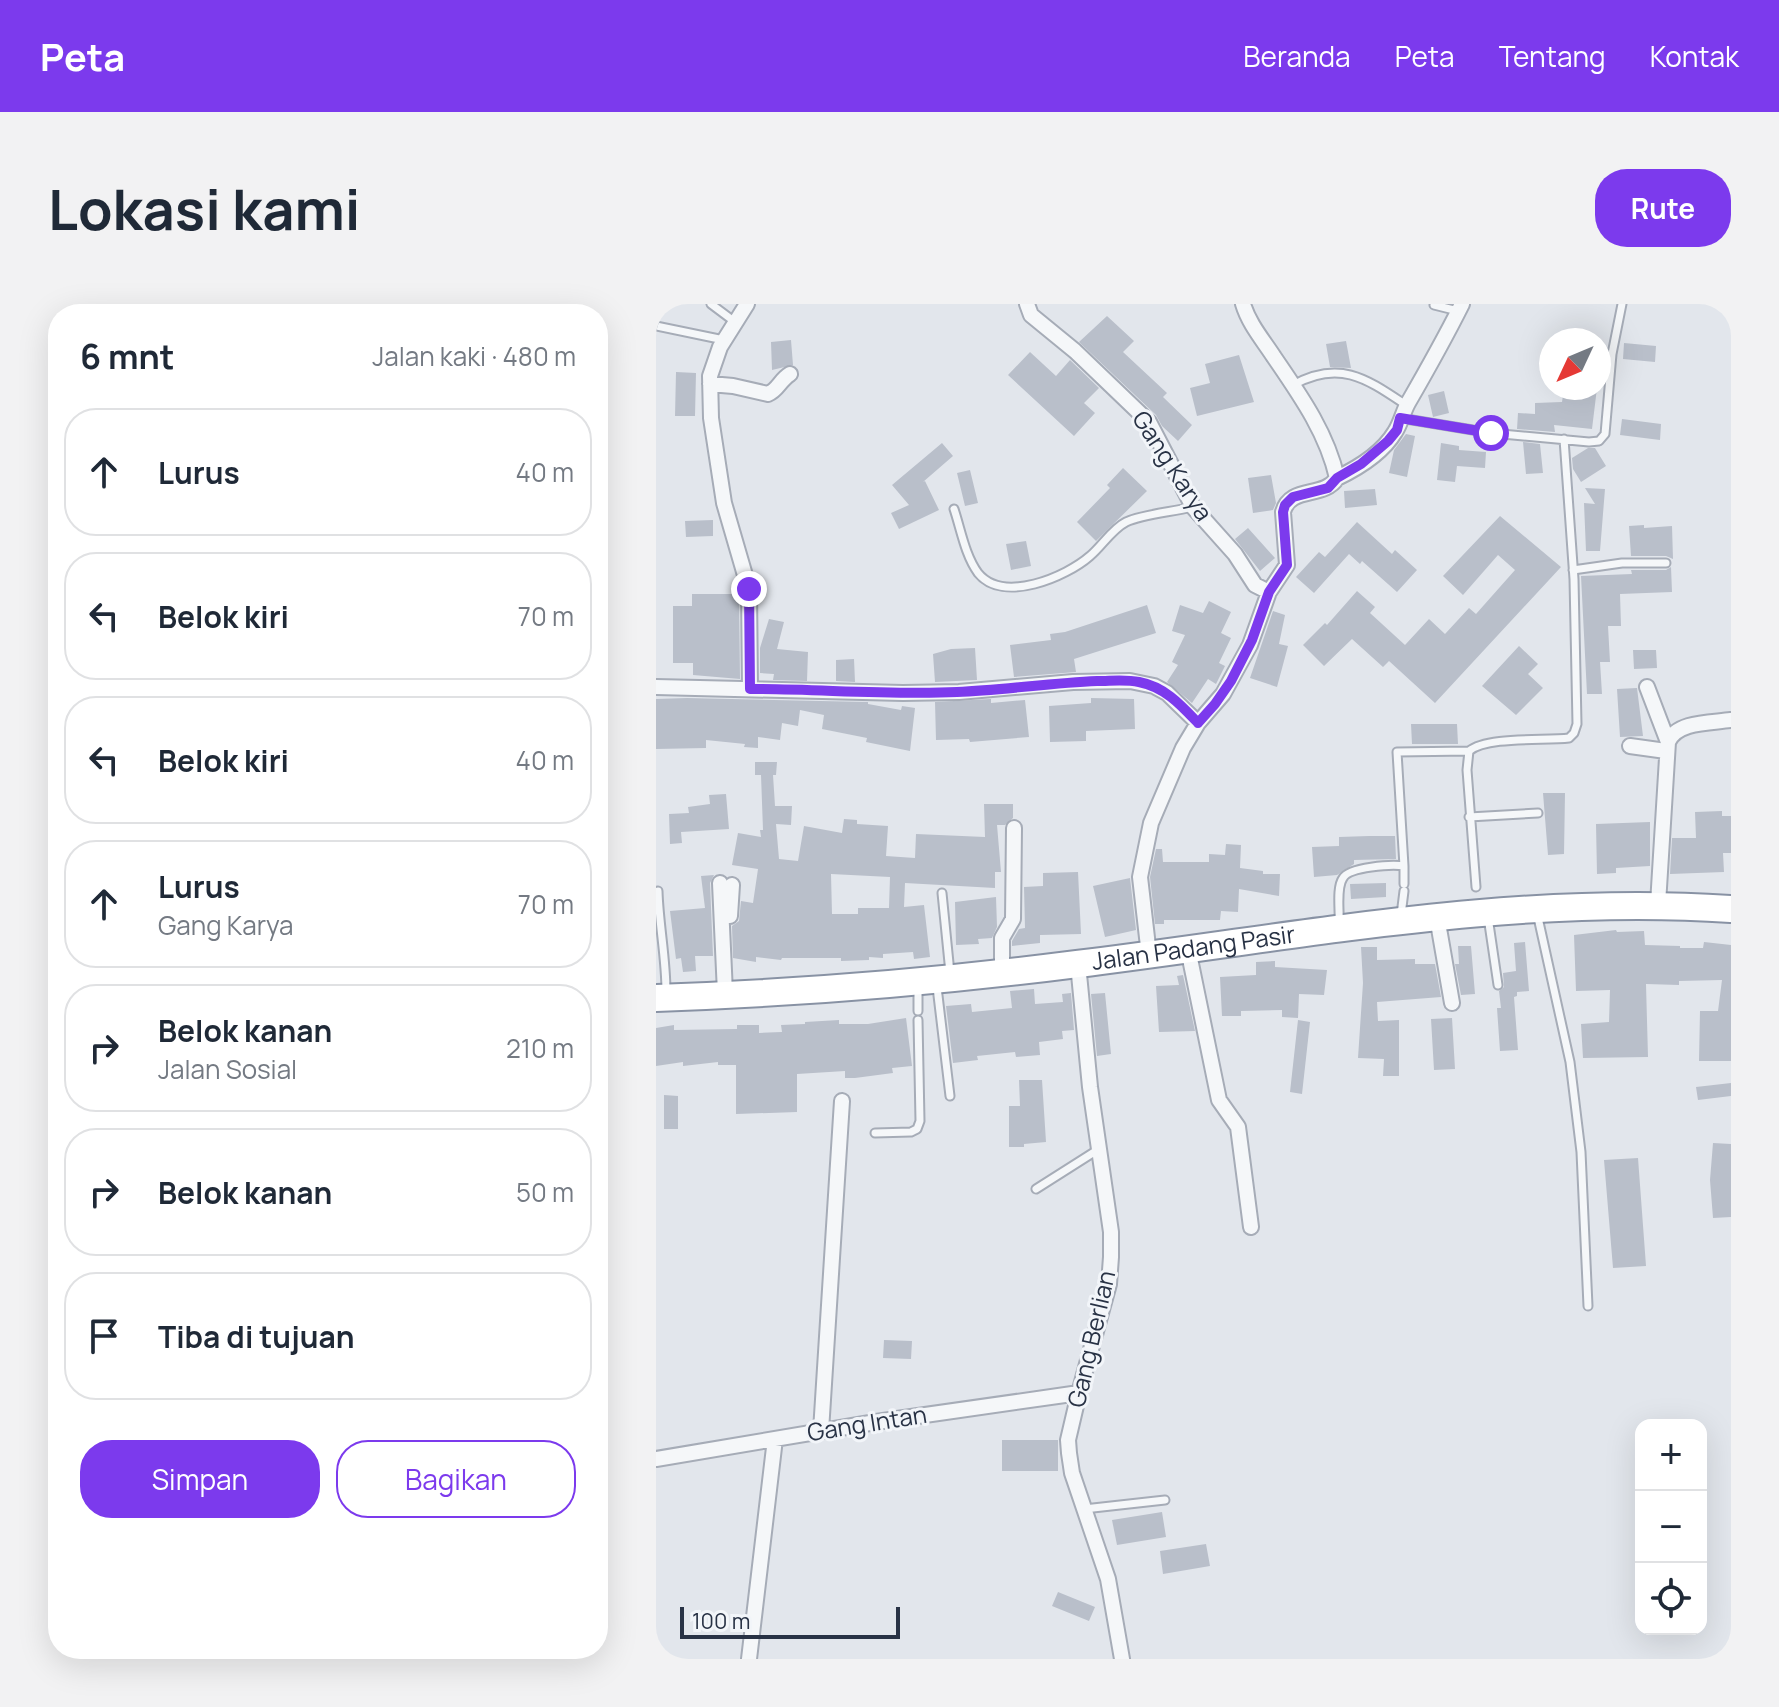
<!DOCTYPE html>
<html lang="id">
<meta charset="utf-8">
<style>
body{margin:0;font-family:Manrope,sans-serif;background:#f2f2f3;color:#1f2937}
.controls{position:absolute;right:24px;bottom:24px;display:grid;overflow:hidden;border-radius:16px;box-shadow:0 8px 32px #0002}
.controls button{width:72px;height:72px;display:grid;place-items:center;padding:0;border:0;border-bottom:2px solid #e0e1e3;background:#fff;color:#1f2937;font:40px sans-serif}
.compass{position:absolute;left:883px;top:24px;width:72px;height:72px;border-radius:50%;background:#fff;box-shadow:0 8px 32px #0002;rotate:226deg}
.scale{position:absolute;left:24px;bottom:20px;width:220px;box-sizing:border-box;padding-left:8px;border:4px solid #283245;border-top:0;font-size:22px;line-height:28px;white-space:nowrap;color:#283245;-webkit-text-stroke:6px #f2f5f9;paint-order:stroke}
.stop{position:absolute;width:24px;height:24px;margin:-18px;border:6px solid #7c3aed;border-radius:50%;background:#fff}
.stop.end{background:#7c3aed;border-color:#fff;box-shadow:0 2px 8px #0008}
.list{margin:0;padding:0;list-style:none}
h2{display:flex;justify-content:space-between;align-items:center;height:104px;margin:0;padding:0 32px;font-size:34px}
h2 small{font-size:26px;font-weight:400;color:#747a83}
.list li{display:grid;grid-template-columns:52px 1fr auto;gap:24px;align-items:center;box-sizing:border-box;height:128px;margin:0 16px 16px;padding:0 16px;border:2px solid #e0e1e3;border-radius:32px}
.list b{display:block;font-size:30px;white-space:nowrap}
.list p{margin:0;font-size:26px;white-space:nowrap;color:#747a83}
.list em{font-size:26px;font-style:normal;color:#747a83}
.actions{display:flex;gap:16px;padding:24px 32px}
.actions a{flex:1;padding:18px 0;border:2px solid #7c3aed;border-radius:32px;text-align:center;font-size:28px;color:#7c3aed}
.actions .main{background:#7c3aed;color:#fff}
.icon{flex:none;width:44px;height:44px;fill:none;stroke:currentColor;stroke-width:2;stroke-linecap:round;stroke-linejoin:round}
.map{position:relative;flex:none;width:1075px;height:1355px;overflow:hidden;border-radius:32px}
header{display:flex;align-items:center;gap:48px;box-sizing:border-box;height:112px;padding:0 40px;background:#7c3aed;color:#fff}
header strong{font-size:38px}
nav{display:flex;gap:44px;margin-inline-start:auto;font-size:28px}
.intro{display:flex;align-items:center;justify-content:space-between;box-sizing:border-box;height:192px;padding:0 48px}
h1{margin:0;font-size:56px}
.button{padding:20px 36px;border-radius:32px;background:#7c3aed;color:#fff;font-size:28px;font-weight:700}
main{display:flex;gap:48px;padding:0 48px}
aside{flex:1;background:#fff;border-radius:32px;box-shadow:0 8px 32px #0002}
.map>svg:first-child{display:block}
.building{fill:#b9bfca;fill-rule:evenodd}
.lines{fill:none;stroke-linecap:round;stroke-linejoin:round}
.lane-casing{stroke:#a6acb7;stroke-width:11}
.street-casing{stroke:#a6acb7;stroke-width:18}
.highway-casing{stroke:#8892a4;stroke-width:30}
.lane{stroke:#f5f7f9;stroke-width:7}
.street{stroke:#f5f7f9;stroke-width:14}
.highway{stroke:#fff;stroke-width:26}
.route{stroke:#7c3aed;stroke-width:10}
.labels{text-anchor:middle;stroke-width:6;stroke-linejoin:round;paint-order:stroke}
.street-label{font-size:24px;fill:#283245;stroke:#f2f5f9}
</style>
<header>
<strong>Peta</strong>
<nav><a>Beranda</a><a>Peta</a><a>Tentang</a><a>Kontak</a></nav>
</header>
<div class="intro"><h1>Lokasi kami</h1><a class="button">Rute</a></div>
<main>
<aside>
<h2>6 mnt<small>Jalan kaki · 480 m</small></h2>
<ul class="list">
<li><svg class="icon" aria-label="ahead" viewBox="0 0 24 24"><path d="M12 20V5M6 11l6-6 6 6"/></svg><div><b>Lurus</b></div><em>40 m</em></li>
<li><svg class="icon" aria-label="left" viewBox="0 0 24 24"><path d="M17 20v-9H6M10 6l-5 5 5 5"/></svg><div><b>Belok kiri</b></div><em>70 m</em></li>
<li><svg class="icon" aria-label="left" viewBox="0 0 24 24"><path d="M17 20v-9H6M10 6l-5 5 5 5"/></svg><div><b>Belok kiri</b></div><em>40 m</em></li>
<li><svg class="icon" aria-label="ahead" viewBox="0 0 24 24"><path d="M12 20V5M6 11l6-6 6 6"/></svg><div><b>Lurus</b><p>Gang Karya</p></div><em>70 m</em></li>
<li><svg class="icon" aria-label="right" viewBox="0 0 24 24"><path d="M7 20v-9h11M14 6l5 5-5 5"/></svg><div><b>Belok kanan</b><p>Jalan Sosial</p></div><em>210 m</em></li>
<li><svg class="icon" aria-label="right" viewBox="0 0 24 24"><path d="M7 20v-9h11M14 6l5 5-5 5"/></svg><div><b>Belok kanan</b></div><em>50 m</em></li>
<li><svg class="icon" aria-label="arrive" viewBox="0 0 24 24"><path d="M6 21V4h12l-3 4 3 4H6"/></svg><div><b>Tiba di tujuan</b></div></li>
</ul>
<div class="actions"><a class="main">Simpan</a><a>Bagikan</a></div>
</aside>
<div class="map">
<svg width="1075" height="1355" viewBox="0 0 1075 1355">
<rect width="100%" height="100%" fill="#e2e6ec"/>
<path class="building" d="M451 12 478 37 467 48 511 89 507 93 536 121 522 137 506 122 500 111 423 38Z
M135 36 137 61 116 66 115 38Z
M690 37 695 64 674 63 670 40Z
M968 39 1000 42 999 58 967 55Z
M374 48 400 72 414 56 443 84 428 99 439 109 418 132 352 71Z
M583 51 598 98 541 112 534 84 554 79 549 60Z
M20 68 40 69 39 112H19Z
M908 84H941L936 125 898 121 899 128 861 125 862 109 879 110V99L906 98Z
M788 87 793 109 777 113 772 91Z
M966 115 1005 120 1004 136 964 131Z
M750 130 759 132 751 173 733 169 738 146Z
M867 138 884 140 887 169 870 170Z
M286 139 297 152 267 178 269 177 283 206 243 225 235 209 253 201 236 181Z
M785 139 803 142V146L830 148 829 164 801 162 799 178 781 176Z
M932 144H939L950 162 925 178 917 165 916 154Z
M467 164 491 187 440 237 421 218 454 184 451 181Z
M314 166 322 199 309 202 301 169Z
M615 171 620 199 617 206 597 209 592 174Z
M929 184 949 185 944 247H930L928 199 939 200Z
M719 185 721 201 689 204 688 187Z
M844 212 905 263 779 399 733 357 727 363 696 335 668 362 647 341 669 319 671 321 701 287 719 303 714 309 749 341 773 315 789 330 813 304 820 310 859 266 842 251 807 291 787 272Z
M57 216V232L30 233 29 217Z
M701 218 736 250 739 246 761 266 741 288 706 257 704 260 693 250 658 289 640 273 663 248 669 253Z
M988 221V224L1016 222 1017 255 1010 252H975L973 222Z
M592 224 619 254 604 267 579 235Z
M370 237 375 262 355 266 350 240Z
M1015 263 1016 288 964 290 965 322H952L954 358H944L946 390H931L925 272 976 270 975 266H1010Z
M36 290H83L84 375 37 371V359H17V302H36Z
M553 297 575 308 565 329 575 334 563 359 569 362 560 380 552 375 536 399 511 378 522 361 516 358 529 331 516 327 524 301 547 309Z
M491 301 500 329 418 355 420 368 358 373 354 341 395 336 394 330 409 328Z
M617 307 629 311 623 340 632 342 621 383 594 374Z
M113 315 128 318 121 345 152 348 151 377 117 376 118 370 104 369V344Z
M863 342 882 360 872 370 887 384 860 411 826 382Z
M319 344 321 376 279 378 277 350 295 345Z
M977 346H1000L1001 364 978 365Z
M198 355 199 378 180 377V356Z
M981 384 987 432 964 433 961 385Z
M31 394 212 398V400L245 406 246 402 259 404 254 447 210 438 211 434 166 425 168 411 144 406 142 422 126 419 124 436 102 433V444L88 443 89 440 50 436V444L0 445V395Z
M435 394 478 395 479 425 430 427V437L394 438 393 402 435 399Z
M335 395V399L369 396 373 433 314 438 313 435 280 436 279 398Z
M755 420H801L802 440H756Z
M99 458H121L120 471H117L119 502H136L135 521 120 520 123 555 142 557 148 522 186 529 188 515 201 516V520L232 522 230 552 259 554 260 530 329 533 328 500H357V514L349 521H341L345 568H339V584L249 579 248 603 268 601 274 653 258 655 257 648 227 650V654L213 653V656L185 657V654H126L125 656 100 653V658L77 654 76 622 83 617 85 597 97 599 102 565 76 561 82 529 105 533 104 526H107L105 471H99ZM175 570 234 573 233 604H202V610H176Z
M887 489H909L908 550 892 551Z
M70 490 73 525 25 528 26 539 14 540 13 510 33 509 32 503 54 500 53 491Z
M1066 507V512H1075V549H1067L1068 568 1014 570 1016 534H1040L1039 508Z
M994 518V562L960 564V569L941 570 940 520Z
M713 532H739L740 555 698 556V560L681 571 658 573 656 543 683 542V533Z
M570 540 585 541 584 564 607 567V570H624L623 592 583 585 582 608 565 607 564 616H508V620H499L494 573 500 545H506L507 558H553V550L569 551Z
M422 568 425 630 384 631V639L356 642V637L363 625 369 624 368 583 387 582V569Z
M58 571 54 579 57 652H39L40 667 27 668 25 654 20 655 14 607 49 604 45 572Z
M474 574 480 626 449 633 437 582Z
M730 579V593L695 595 694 580Z
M340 593 341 623 336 634 322 635 323 640 300 641 299 598Z
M960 626 961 628 988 627 989 641 1024 642V644H1047L1048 638 1075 641V757H1043L1044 707H1062L1066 676 1023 677V681L990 680 992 753 927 754 925 720 953 718 954 686 920 687 918 631Z
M869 638 873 687 861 688V692L858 693 862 746 844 747 841 704H845L843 687 848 683 847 669 860 667 858 639Z
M802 642H815L819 690 805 691 799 660H803Z
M705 643H721V656L759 655V660H779L785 693 721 698 722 717 743 716V772H727L728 755 702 754 707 679Z
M619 657V663L671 666 668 691 643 690 642 714 626 713V706L585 707V712H566L564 673 600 671V658Z
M527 671 539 727 503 728 500 682 523 681 521 672Z
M378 685 379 700 407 698 406 690 415 689 418 726 406 727 407 735 383 738 384 751 360 753 359 748 321 752 322 756 297 759 290 702 315 700 316 708 356 704 354 687Z
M449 689 455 750 441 752 435 690Z
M250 714 256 762 236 764 237 769 199 774H189V767L141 770V808L80 810V761H62V758L27 762V758L0 762V724L18 721V726L81 725V721H103V729L126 728 125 721 149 720V718L183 716V720H212Z
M796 714 799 765 778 766 775 715Z
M642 716 654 718 646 790 634 788Z
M363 776H386L390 838 368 840V843H353V802H364Z
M1075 779V792L1042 796 1040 783Z
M8 791 22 792V825H8Z
M1057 839 1075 840V913L1057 914 1054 876Z
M982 854 990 962 957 964 948 856Z
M228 1036 256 1037 255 1055 227 1054Z
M346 1136H402V1167H346Z
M506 1208 510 1233 461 1241 456 1216Z
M550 1240 554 1262 507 1270 504 1247Z
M402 1288 439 1303 433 1317 396 1302Z"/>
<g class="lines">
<g class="lane-casing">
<path id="lane" d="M55 0 79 18
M778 1 802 7
M0 22 68 36
M637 81C684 55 711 75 750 101
M744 114 835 129 933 138 943 137 949 130 956 50 966 0
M298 205C305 226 309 251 322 269 347 300 410 273 434 252 446 242 456 225 470 218 487 210 517 208 536 203
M917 266 966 259H1010
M813 513 882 509
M748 562 741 448 813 447
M820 583 811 466 813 447C831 432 888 437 913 434L918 429 921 420 918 275 908 135
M2 587C3 621 10 653 10 688
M286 589 294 669
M881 609 914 758 925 848 932 1002
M745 611 748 587
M832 613 842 681
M683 618C684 606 680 584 687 574 693 563 736 560 748 562V580
M281 683 294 792
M262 707V684
M219 829 255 828 261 825 264 817 262 716
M380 885 443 845
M428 1205 509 1196"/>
</g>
<g class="street-casing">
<path id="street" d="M91 0 64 43 54 72 55 114 68 199 93 285 94 385
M371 0 375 11 419 47 493 118 537 203 579 250 599 281 613 288 594 341 567 390 542 419 527 444 495 519 484 573 493 651
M587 0C593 20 607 36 618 53 644 91 671 129 681 174 668 195 634 181 627 208L631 261 613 288
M54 80 77 82 112 90C122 86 124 76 134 70
M681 174C702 164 727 148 739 128 745 119 747 108 752 99 771 66 789 34 806 0
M0 383 247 389 303 388 417 378 474 377 498 382 511 389 542 419
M991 383 1012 438
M974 442 1010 447
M64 579 69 689
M1002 600 1012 438C1021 417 1055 419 1075 416
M74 612 76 581
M781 613 796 699
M532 645 563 796 582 823 595 923
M422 660 434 783 455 928V953L453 980 423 1089 412 1136 413 1149 416 1169 452 1275 466 1355
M346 669V634L357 615 358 524
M165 1127 186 797
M0 1155 220 1118 423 1089
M93 1355 119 1135"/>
</g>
<g class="highway-casing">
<g id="highway">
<path id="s1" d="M0 694C141 689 281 678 421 660 640 633 853 590 1075 605"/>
</g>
</g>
<use href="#lane" class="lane"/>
<use href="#street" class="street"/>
<use href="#highway" class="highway"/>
</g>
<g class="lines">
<path class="route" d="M93 285 94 385C163 385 232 391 301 388 348 386 394 379 441 377 455 377 469 375 483 378 509 383 525 401 542 419L559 400 575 377 596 336 613 288 631 261 627 208 629 201 637 193 672 184 681 174 705 160 732 137 741 126 744 114 835 129"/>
</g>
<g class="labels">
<g class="street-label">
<text transform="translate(516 162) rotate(57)" y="8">Gang Karya</text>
<text dy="8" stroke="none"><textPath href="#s1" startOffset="540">Jalan Padang Pasir</textPath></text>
<text transform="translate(436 1035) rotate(-77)" y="8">Gang Berlian</text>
<text transform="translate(211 1120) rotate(-9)" y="8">Gang Intan</text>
</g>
</g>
</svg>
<div class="controls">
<button>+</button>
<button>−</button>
<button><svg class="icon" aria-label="locate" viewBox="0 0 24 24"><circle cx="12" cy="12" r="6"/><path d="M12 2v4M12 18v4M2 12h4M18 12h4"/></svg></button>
</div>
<svg class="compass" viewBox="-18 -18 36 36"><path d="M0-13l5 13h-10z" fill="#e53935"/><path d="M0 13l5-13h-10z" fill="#747a83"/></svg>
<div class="scale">100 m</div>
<div class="stop" style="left:835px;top:129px"></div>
<div class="stop end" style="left:93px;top:285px"></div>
</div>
</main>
